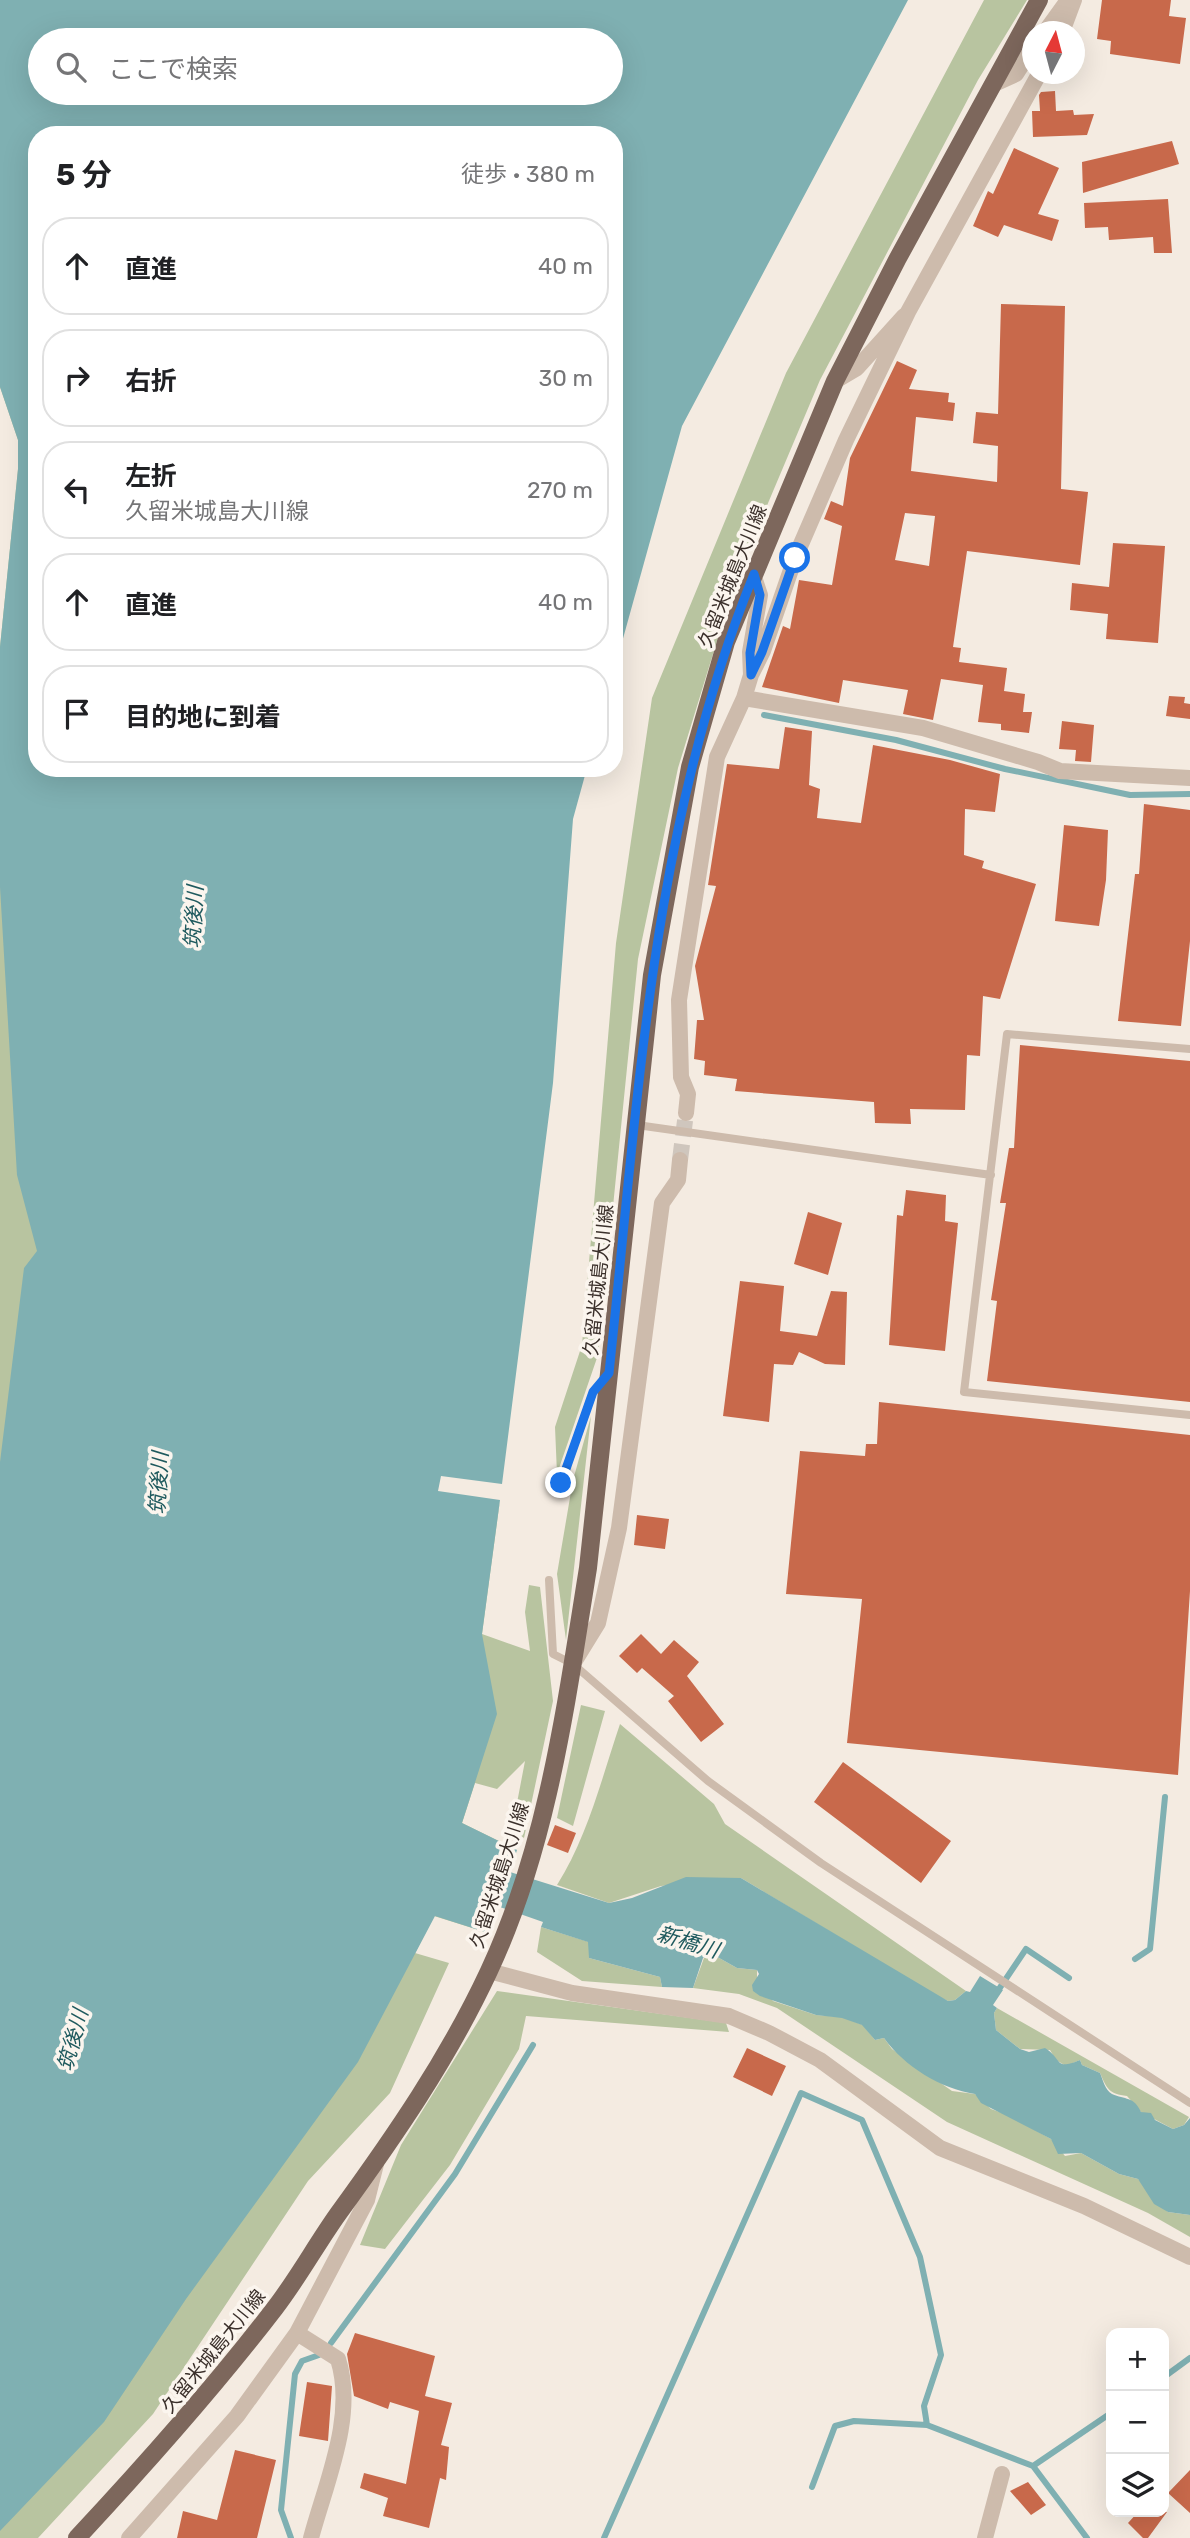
<!DOCTYPE html>
<html lang="ja">
<meta charset="utf-8">
<style>
body{margin:0;font-family:Rubik,"Noto Sans JP",sans-serif;background:#f6f6f6;color:#202124}
.controls{position:absolute;right:21px;bottom:21px;display:grid;overflow:hidden;border-radius:14px;box-shadow:0 7px 28px #0002}
.controls button{width:63px;height:63px;display:grid;place-items:center;padding:0;border:0;border-bottom:2px solid #e0e0e0;background:#fff;color:#202124;font:35px sans-serif}
.compass{position:absolute;left:1022px;top:21px;width:63px;height:63px;border-radius:50%;background:#fff;box-shadow:0 7px 28px #0002;rotate:6deg}
.stop{position:absolute;width:21px;height:21px;margin:-16px;border:5px solid #1a73e8;border-radius:50%;background:#fff}
.stop.end{background:#1a73e8;border-color:#fff;box-shadow:0 2px 7px #0008}
.list{margin:0;padding:0;list-style:none}
h2{display:flex;justify-content:space-between;align-items:center;height:91px;margin:0;padding:0 28px;font-size:30px}
h2 small{font-size:23px;font-weight:400;color:#757577}
.list li{display:grid;grid-template-columns:46px 1fr auto;gap:21px;align-items:center;box-sizing:border-box;height:98px;margin:0 14px 14px;padding:0 14px;border:2px solid #e0e0e0;border-radius:28px}
.list b{display:block;font-size:26px;white-space:nowrap}
.list p{margin:0;font-size:23px;white-space:nowrap;color:#757577}
.list em{font-size:23px;font-style:normal;color:#757577}
.icon{flex:none;width:38px;height:38px;fill:none;stroke:currentColor;stroke-width:2;stroke-linecap:round;stroke-linejoin:round}
.map{position:relative;flex:none;width:1190px;height:2538px;overflow:hidden}
.search{position:absolute;background:#fff;box-shadow:0 7px 28px #0002;left:28px;top:28px;width:595px;height:77px;display:flex;align-items:center;gap:18px;box-sizing:border-box;padding:0 24px;border-radius:38px;color:#757577;font-size:26px}
.panel{position:absolute;background:#fff;box-shadow:0 7px 28px #0002;left:28px;top:126px;width:595px;height:651px;border-radius:28px}
.map>svg:first-child{display:block}
.green{fill:#b8c4a0}
.water{fill:#7fb0b2;fill-rule:evenodd}
.lines{fill:none;stroke-linecap:round;stroke-linejoin:round}
.stream{stroke:#7fb0b2;stroke-width:6}
.building{fill:#c8694b;fill-rule:evenodd}
.street-tunnel{stroke:#cfc6bd;stroke-width:16;stroke-dasharray:16 8;stroke-linecap:butt}
.lane{stroke:#cdbbac;stroke-width:8}
.street{stroke:#cdbbac;stroke-width:16}
.primary{stroke:#7d675c;stroke-width:18}
.route{stroke:#1a73e8;stroke-width:9}
.labels{text-anchor:middle;stroke-width:7;stroke-linejoin:round;paint-order:stroke}
.street-label{font-size:19px;fill:#3b302b;stroke:#fbf5ee}
.water-label{font-size:21px;font-style:italic;fill:#1f5a5e;stroke:#fbf5ee}
</style>
<div class="map">
<svg width="1190" height="2538" viewBox="0 0 1190 2538">
<rect width="100%" height="100%" fill="#f4ebe1"/>
<path class="green" d="M984 0H1027L978 80 820 380 736 579 678 768 638 959 598 1355 557 1474 555 1427 582 1345 616 943 652 698 786 373Z
M16 376 25 475 43 1234 0 1573V647L18 469V440L0 387Z
M591 1416 566 1640 557 1574 573 1480Z
M500 1500 482 1634 530 1651 525 1612 529 1585 540 1587 553 1701 524 1838 512 1829 525 1761 497 1789 475 1783 462 1823 517 1850 441 1829Z
M581 1705 605 1711 573 1826 557 1818Z
M620 1724 714 1804 725 1824 966 1991 955 2000 948 2001 937 1996 741 1878 661 1886 609 1903 557 1885C588 1836 602 1777 620 1724Z
M444 1892 485 1932 434 1916 415 1953 449 1963 390 2093 308 2181 153 2414 38 2538H0V2482Z
M541 1927 589 1942V1958L660 1977 662 1987 582 1981 537 1952Z
M712 1954 737 1968 757 1970V1981L773 2001 816 2015 842 2017 863 2025 875 2040 884 2038 892 2049 952 2091 975 2094 991 2109 1008 2115 1051 2139 1065 2156 1081 2153 1119 2174 1138 2179 1168 2212 1190 2215V2237L1148 2213 947 2122 777 2008 739 1994 693 1988 704 1958Z
M497 1991 726 2023 729 2032 526 2016 519 2049 450 2165 385 2249 360 2245 401 2145Z
M997 2008 1189 2117 1184 2125 1173 2129 1141 2112 1127 2096C1109 2094 1107 2089 1100 2073L1082 2065 1080 2060 1066 2066 1056 2060 1050 2050 1020 2049 996 2030 994 2013Z"/>
<path class="water" d="M0 0H908L682 426 614 671V135H37V768H587L573 819 553 1083 502 1484 441 1476 438 1491 500 1500 482 1634 497 1714 462 1823 517 1850 510 1872 609 1903 632 1898 686 1877 741 1878 948 2001 955 2000 966 1991 970 1992 980 1976 1003 1990 993 2005 997 2008 994 2013 996 2030 1020 2049 1029 2052 1045 2048C1063 2059 1054 2071 1080 2060L1082 2065 1100 2073C1103 2080 1105 2090 1112 2094 1125 2100 1134 2096 1141 2112L1151 2113 1155 2120 1173 2129 1184 2125 1190 2118V2215L1168 2212 1154 2204 1138 2179 1119 2174 1081 2153 1058 2154 1051 2139 981 2103 975 2094C941 2089 904 2066 884 2038L875 2040 862 2025 842 2018 816 2015 760 1996 753 1991 752 1985 759 1974 757 1970 737 1968 712 1954 703 1958 693 1988 662 1987 660 1977 589 1958 588 1942 541 1927 543 1922 497 1906 485 1932 435 1916 358 2062 186 2299 104 2422 0 2531V1462L24 1268 37 1251 17 1175 0 887V647L18 469V440L0 387ZM40 40H611V93H40Z"/>
<g class="lines">
<path class="stream" d="M764 715 896 740 1005 769 1130 795 1190 794
M1135 1959 1150 1949 1165 1797
M995 1995 1026 1949 1069 1978
M331 2343 455 2174 533 2045
M1164 2377 1190 2358
M1033 2466 1111 2413
M812 2487 835 2426 854 2421 927 2425
M291 2538 281 2510 295 2374 302 2361 319 2355
M604 2538 801 2093 862 2120 920 2257 941 2355 924 2406 927 2425 1033 2466 1087 2538"/>
</g>
<path class="building" d="M1102 0H1171L1169 16 1186 18 1180 64 1110 54 1111 41 1097 39Z
M1055 91 1056 111 1073 110 1074 115 1094 114 1087 135 1033 137 1032 111H1040L1039 95 1041 92Z
M1172 141 1179 164 1083 193 1082 162Z
M1014 148 1059 168 1038 214 1059 220 1052 241 1004 225 998 237 973 226 988 191 993 194Z
M1168 199 1172 253H1154L1153 237 1109 240 1108 227 1085 228 1084 203Z
M1001 304 1065 306 1061 489 1088 492 1080 565 967 551 953 647 961 648 959 662 1007 668 1004 691 1025 694 1023 712H1032L1029 733 1001 730V724L978 722 983 685 941 679 933 720 903 714 908 690 843 680 839 703 762 687 783 626 790 629 799 580 832 585 842 526 824 519 831 501 843 506 850 458 897 361 917 370 909 389 949 393 948 402 955 403 953 421 916 417 911 471 997 482 998 446 973 443 976 412 998 414ZM905 513 935 516 929 566 895 560Z
M1113 543 1165 546 1158 643 1106 639 1108 614 1070 610 1072 583 1109 587Z
M1169 696 1185 697 1184 703 1190 704V719L1166 716Z
M1062 721 1094 725 1091 762 1075 761 1076 750 1059 749Z
M785 727 812 731 809 785 820 789 817 818 861 823 873 745 950 760 1000 774 995 812 965 809 964 855 984 861 982 868 1036 884 1000 999 983 996 980 1056 967 1055 965 1110 910 1109 911 1124 875 1123 874 1102 735 1091 737 1079 704 1075 705 1061 694 1059 697 1020H704L695 966 716 886 708 885 727 764 779 769Z
M1144 804 1190 810V941L1181 1026 1118 1021 1135 874H1139Z
M1064 825 1108 830 1106 880 1099 926 1055 921Z
M1020 1045 1190 1061V1402L987 1381 997 1301 991 1300 1006 1203H1000L1009 1148H1014Z
M906 1190 946 1195 945 1221 958 1223 945 1351 889 1345 897 1215 903 1216Z
M808 1212 842 1223 828 1275 794 1264Z
M740 1281 784 1286 780 1331 817 1336 831 1291 847 1292 845 1365 825 1364 799 1352 793 1365 774 1364 769 1422 723 1416Z
M879 1402 1190 1435V1591L1178 1775 847 1743 862 1599 786 1594 800 1451 865 1456 866 1444H877Z
M637 1515 669 1519 665 1549 634 1545Z
M641 1634 661 1654 674 1640 699 1662 687 1676 724 1724 701 1742 668 1701 674 1696 642 1668 637 1673 619 1656Z
M843 1762 951 1841 921 1883 814 1802Z
M555 1825 576 1833 568 1853 547 1845Z
M747 2048 786 2066 772 2096 733 2077Z
M355 2333 435 2356 425 2396 452 2403 441 2445 449 2447 446 2480 440 2478 429 2528 383 2516 388 2498 360 2488 364 2473 406 2484 419 2411 390 2402 388 2409 354 2396 347 2354Z
M307 2382 332 2386 328 2441 299 2436Z
M235 2450 276 2460 257 2538H177L183 2511 217 2520Z
M1190 2470V2513L1168 2493Z
M1028 2482 1046 2505 1031 2515 1010 2491Z
M1138 2512H1167L1148 2538H1143L1128 2523Z"/>
<g class="lines">
<path class="street-tunnel" d="M680 1160 686 1113"/>
<path class="lane" d="M1190 1049 1007 1034 964 1392 1190 1415
M637 1125 991 1175
M561 1483 593 1392 605 1378
M549 1580 553 1654 573 1664 708 1781 821 1863 1190 2103"/>
<path class="street" d="M1045 32 1068 0
M1062 32 1074 0
M992 85 1016 74 1032 49
M835 381 857 368 904 316
M753 574 760 595 750 652 751 675 744 698 923 728 1038 762 1060 771 1190 778
M751 675 763 651 795 558 846 440 908 312 1039 74
M686 1113 688 1094 681 1077 679 1000 717 757 744 698
M574 1662 598 1623 619 1528 662 1203 678 1180 680 1160
M489 1971 572 1993 729 2016 769 2033 820 2060 940 2148 1084 2206 1190 2257
M297 2333 338 2359C356 2416 326 2482 311 2538
M129 2538 237 2416 297 2333 367 2200 376 2164
M985 2538 1002 2474"/>
<path class="primary" d="M77 2538C146 2464 213 2389 275 2308 298 2278 316 2245 338 2214 394 2137 448 2059 489 1971 548 1845 566 1704 588 1568L652 975 690 767 726 642 835 381 898 258 1039 0"/>
</g>
<g class="lines">
<path class="route" d="M561 1483 593 1392 609 1373C638 1104 651 827 754 574L760 595 750 653 751 675 762 652 795 558"/>
</g>
<g class="labels">
<g class="street-label">
<text transform="translate(732 576) rotate(-68)" y="7">久留米城島大川線</text>
<text transform="translate(598 1280) rotate(-84)" y="7">久留米城島大川線</text>
<text transform="translate(499 1875) rotate(-72)" y="7">久留米城島大川線</text>
<text transform="translate(213 2351) rotate(-51)" y="7">久留米城島大川線</text>
</g>
<g class="water-label">
<text transform="translate(194 917) rotate(-87)" y="7">筑後川</text>
<text transform="translate(159 1483) rotate(-87)" y="7">筑後川</text>
<text transform="translate(688 1942) rotate(17)" y="7">新橋川</text>
<text transform="translate(73 2040) rotate(-75)" y="7">筑後川</text>
</g>
</g>
</svg>
<div class="controls">
<button>+</button>
<button>−</button>
<button><svg class="icon" aria-label="layers" viewBox="0 0 24 24"><path d="M12 4l9 5-9 5-9-5zM3 14l9 5 9-5"/></svg></button>
</div>
<svg class="compass" viewBox="-18 -18 36 36"><path d="M0-13l5 13h-10z" fill="#e53935"/><path d="M0 13l5-13h-10z" fill="#757577"/></svg>
<div class="stop" style="left:795px;top:558px"></div>
<div class="stop end" style="left:561px;top:1483px"></div>
<div class="search"><svg class="icon" aria-label="search" viewBox="0 0 24 24"><circle cx="10" cy="10" r="6"/><path d="M15 15l6 6"/></svg>ここで検索</div>
<section class="panel">
<h2>5 分<small>徒歩 · 380 m</small></h2>
<ul class="list">
<li><svg class="icon" aria-label="ahead" viewBox="0 0 24 24"><path d="M12 20V5M6 11l6-6 6 6"/></svg><div><b>直進</b></div><em>40 m</em></li>
<li><svg class="icon" aria-label="right" viewBox="0 0 24 24"><path d="M7 20v-9h11M14 6l5 5-5 5"/></svg><div><b>右折</b></div><em>30 m</em></li>
<li><svg class="icon" aria-label="left" viewBox="0 0 24 24"><path d="M17 20v-9H6M10 6l-5 5 5 5"/></svg><div><b>左折</b><p>久留米城島大川線</p></div><em>270 m</em></li>
<li><svg class="icon" aria-label="ahead" viewBox="0 0 24 24"><path d="M12 20V5M6 11l6-6 6 6"/></svg><div><b>直進</b></div><em>40 m</em></li>
<li><svg class="icon" aria-label="arrive" viewBox="0 0 24 24"><path d="M6 21V4h12l-3 4 3 4H6"/></svg><div><b>目的地に到着</b></div></li>
</ul>
</section>
</div>
